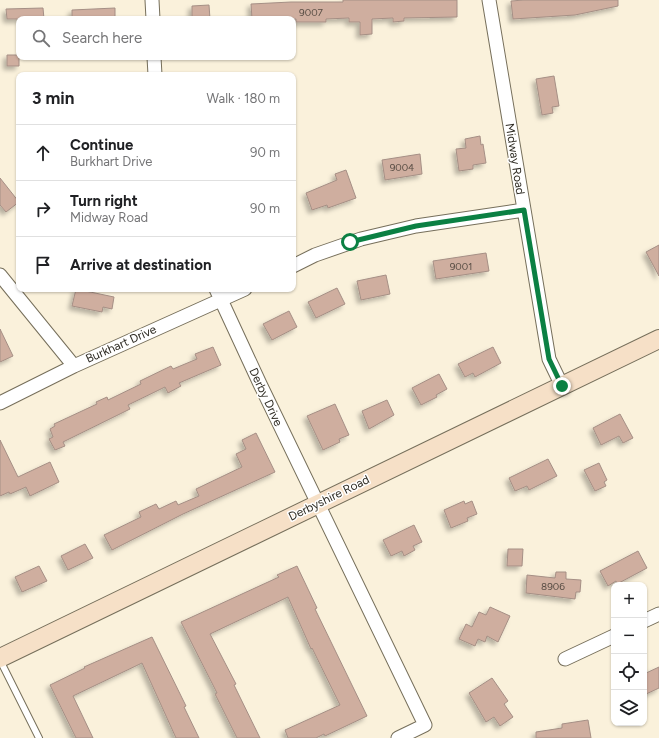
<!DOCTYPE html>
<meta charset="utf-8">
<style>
body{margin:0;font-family:Figtree,sans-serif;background:#f2f2f2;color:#202124}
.controls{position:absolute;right:12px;bottom:12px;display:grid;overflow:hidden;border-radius:8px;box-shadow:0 1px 3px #0004}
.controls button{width:36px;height:36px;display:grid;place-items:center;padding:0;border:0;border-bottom:1px solid #e0e0e0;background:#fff;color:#202124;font:20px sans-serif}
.stop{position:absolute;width:12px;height:12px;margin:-9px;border:3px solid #0b8043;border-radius:50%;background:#fff}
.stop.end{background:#0b8043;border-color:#fff;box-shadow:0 1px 4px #0008}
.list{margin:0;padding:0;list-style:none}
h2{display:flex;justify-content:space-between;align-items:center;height:52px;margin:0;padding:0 16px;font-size:17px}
h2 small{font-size:13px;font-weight:400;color:#757577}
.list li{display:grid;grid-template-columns:26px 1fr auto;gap:12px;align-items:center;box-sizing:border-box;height:56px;padding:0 16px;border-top:1px solid #e0e0e0}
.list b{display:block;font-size:15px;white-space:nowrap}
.list p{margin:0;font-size:13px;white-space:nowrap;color:#757577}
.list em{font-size:13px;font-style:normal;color:#757577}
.icon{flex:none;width:22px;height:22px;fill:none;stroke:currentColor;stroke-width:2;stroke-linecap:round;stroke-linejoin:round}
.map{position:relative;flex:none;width:659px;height:738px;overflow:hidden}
.search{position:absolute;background:#fff;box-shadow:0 1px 3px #0004;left:16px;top:16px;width:280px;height:44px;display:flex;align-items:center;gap:10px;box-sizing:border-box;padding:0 14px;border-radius:8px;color:#757577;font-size:15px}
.panel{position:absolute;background:#fff;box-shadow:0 1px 3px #0004;left:16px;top:72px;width:280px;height:220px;border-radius:8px}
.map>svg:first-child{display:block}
.building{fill:#cfae9f;stroke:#a58f85;filter:url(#shadow)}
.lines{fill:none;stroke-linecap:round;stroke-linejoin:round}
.lane-casing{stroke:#766f5b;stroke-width:8}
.street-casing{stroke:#766f5b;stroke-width:15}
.secondary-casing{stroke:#766f5b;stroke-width:20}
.lane{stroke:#fff;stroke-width:6}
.street{stroke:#fff;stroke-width:13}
.secondary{stroke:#f6e0c7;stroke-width:18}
.route{stroke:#0b8043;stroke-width:5}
.labels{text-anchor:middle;stroke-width:3;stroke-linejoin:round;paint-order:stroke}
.number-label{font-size:10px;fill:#584d44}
.street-label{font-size:12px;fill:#302d25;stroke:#fff}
</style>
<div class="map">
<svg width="659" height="738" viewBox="0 0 659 738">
<defs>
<filter id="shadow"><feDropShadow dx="-3.5" dy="3.5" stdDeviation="2" flood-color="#0004"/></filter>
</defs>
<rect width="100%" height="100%" fill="#faf1db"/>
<path class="building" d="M343 0H457V17L404 18V21L393 22V18L372 19V34L360 35V22H349V18L326 19V22H296V19H252L251 4 291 2H343Z
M524 0H618V6L575 15 513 19 511 1Z
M209 5 210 19H192V6Z
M43 8 44 19H7L6 9Z
M115 8V19H72V10Z
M7 55H19V66H7Z
M554 76 559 106 552 107 553 113 542 115 536 79Z
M480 136 481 145 483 144 486 163 473 165V169L459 171 456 149 466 148 465 139Z
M420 154 422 174 385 180 382 160Z
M346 170 356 198 328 208 327 205 312 210 306 193 337 180 335 174Z
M0 178 19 202 6 212 0 205Z
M659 245V276L646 252Z
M486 253 489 271 436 279 433 261Z
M386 275 390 294 361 300 357 281Z
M337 288 345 304 316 318 308 302Z
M76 289 114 297 112 309 103 307 102 312 72 306Z
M289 311 297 327 272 340 263 324Z
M0 329 13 356 0 362Z
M213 347 221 365 179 383 181 386 168 393 165 387 128 405 130 409 63 442 65 446 55 450 49 439 53 437 50 429 55 426 54 424 97 404 96 402 107 397 108 400 141 384 140 381 171 366 173 369 197 359 195 354Z
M493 347 501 363 475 377 473 373 465 377 458 364Z
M439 374 447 389 436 395 437 397 421 405 412 388Z
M387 400 394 415 369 429 362 411Z
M335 404 349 435 339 439 340 442 323 450 307 416Z
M620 414 633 438 623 443 619 436 601 445 593 428Z
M256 433 275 472 183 514 112 550 104 535 141 517 139 512 156 504 159 509 176 501 178 505 199 496 196 489 242 467 236 454 246 449 242 440Z
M0 440 18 477 50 462 59 482 30 496 26 487 10 494 9 492 0 496Z
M548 459 557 476 529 490 527 486 515 491 509 478Z
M599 463 607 480 604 482 606 486 595 491 584 470Z
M464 501 465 504 472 501 477 514 467 518 468 521 451 528 444 510Z
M414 525 422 542 413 546 415 550 404 556 402 551 391 556 383 540Z
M85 544 93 558 68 570 61 556Z
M508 549H523L522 566H507Z
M638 551 647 568 617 584 616 581 608 586 600 571Z
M39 566 47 581 22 592 15 577Z
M297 566 317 608 315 609 367 716 325 736 324 734 316 738H288L285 730 340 705 312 648 311 649 288 597 210 634 236 684 234 685 260 738H237L215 694 217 693 181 622 279 577 277 575Z
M556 572H566V579L581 580 580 592H576L575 599 526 593 527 575 555 578Z
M490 607 510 616 498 642 487 636 485 642 478 639 475 646 459 639 466 624 472 627 479 612 486 615Z
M152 637 186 706 184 707 199 738H176L142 663 73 696 93 738H76L50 685 85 668 84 667Z
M659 667V688L644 695V674Z
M492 678 508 701 504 704 513 717 500 726 494 717 486 722 469 693Z
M588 720 591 738H536V732L562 728V724Z"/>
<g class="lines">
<g class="lane-casing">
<path id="lane" d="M0 660 39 738"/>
</g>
<g class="street-casing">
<path id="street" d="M152 0 153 19
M489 0 549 359 562 386
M154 57 155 75
M293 266 315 255 361 239 416 226 524 210
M0 275 74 366
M216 289 260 384 425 725 398 738
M0 403 74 366 245 289
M644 621 659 614
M565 659 614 636"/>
</g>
<g class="secondary-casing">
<path id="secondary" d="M0 658 659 339"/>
</g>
<use href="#lane" class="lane"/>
<use href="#street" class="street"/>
<use href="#secondary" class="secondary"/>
</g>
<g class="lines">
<path class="route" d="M350 242 416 226 524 210 549 359 562 386"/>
</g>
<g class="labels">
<g class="number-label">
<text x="311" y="16">9007</text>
<text x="402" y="171">9004</text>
<text x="461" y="270">9001</text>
<text x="553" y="590">8906</text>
</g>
<g class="street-label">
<text transform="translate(515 159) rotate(81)" y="4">Midway Road</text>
<text transform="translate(121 344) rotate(-24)" y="4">Burkhart Drive</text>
<text transform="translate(266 397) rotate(65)" y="4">Derby Drive</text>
<text transform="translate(329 498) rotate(-26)" y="4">Derbyshire Road</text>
</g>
</g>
</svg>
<div class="controls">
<button>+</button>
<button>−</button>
<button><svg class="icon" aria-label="locate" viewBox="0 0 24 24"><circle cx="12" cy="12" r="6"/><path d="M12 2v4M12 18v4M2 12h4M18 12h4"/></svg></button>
<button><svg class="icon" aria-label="layers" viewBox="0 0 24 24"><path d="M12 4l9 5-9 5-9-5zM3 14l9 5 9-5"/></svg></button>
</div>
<div class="stop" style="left:350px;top:242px"></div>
<div class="stop end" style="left:562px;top:386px"></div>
<div class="search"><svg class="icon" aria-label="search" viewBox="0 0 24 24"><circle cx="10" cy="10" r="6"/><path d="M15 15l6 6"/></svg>Search here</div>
<section class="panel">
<h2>3 min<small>Walk · 180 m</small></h2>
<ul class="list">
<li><svg class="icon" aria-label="ahead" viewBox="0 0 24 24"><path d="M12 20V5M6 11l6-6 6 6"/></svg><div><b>Continue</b><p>Burkhart Drive</p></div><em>90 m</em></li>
<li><svg class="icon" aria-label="right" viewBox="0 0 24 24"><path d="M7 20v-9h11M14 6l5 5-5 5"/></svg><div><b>Turn right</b><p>Midway Road</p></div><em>90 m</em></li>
<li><svg class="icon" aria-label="arrive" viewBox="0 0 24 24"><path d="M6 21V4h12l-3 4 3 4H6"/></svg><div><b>Arrive at destination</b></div></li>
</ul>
</section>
</div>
